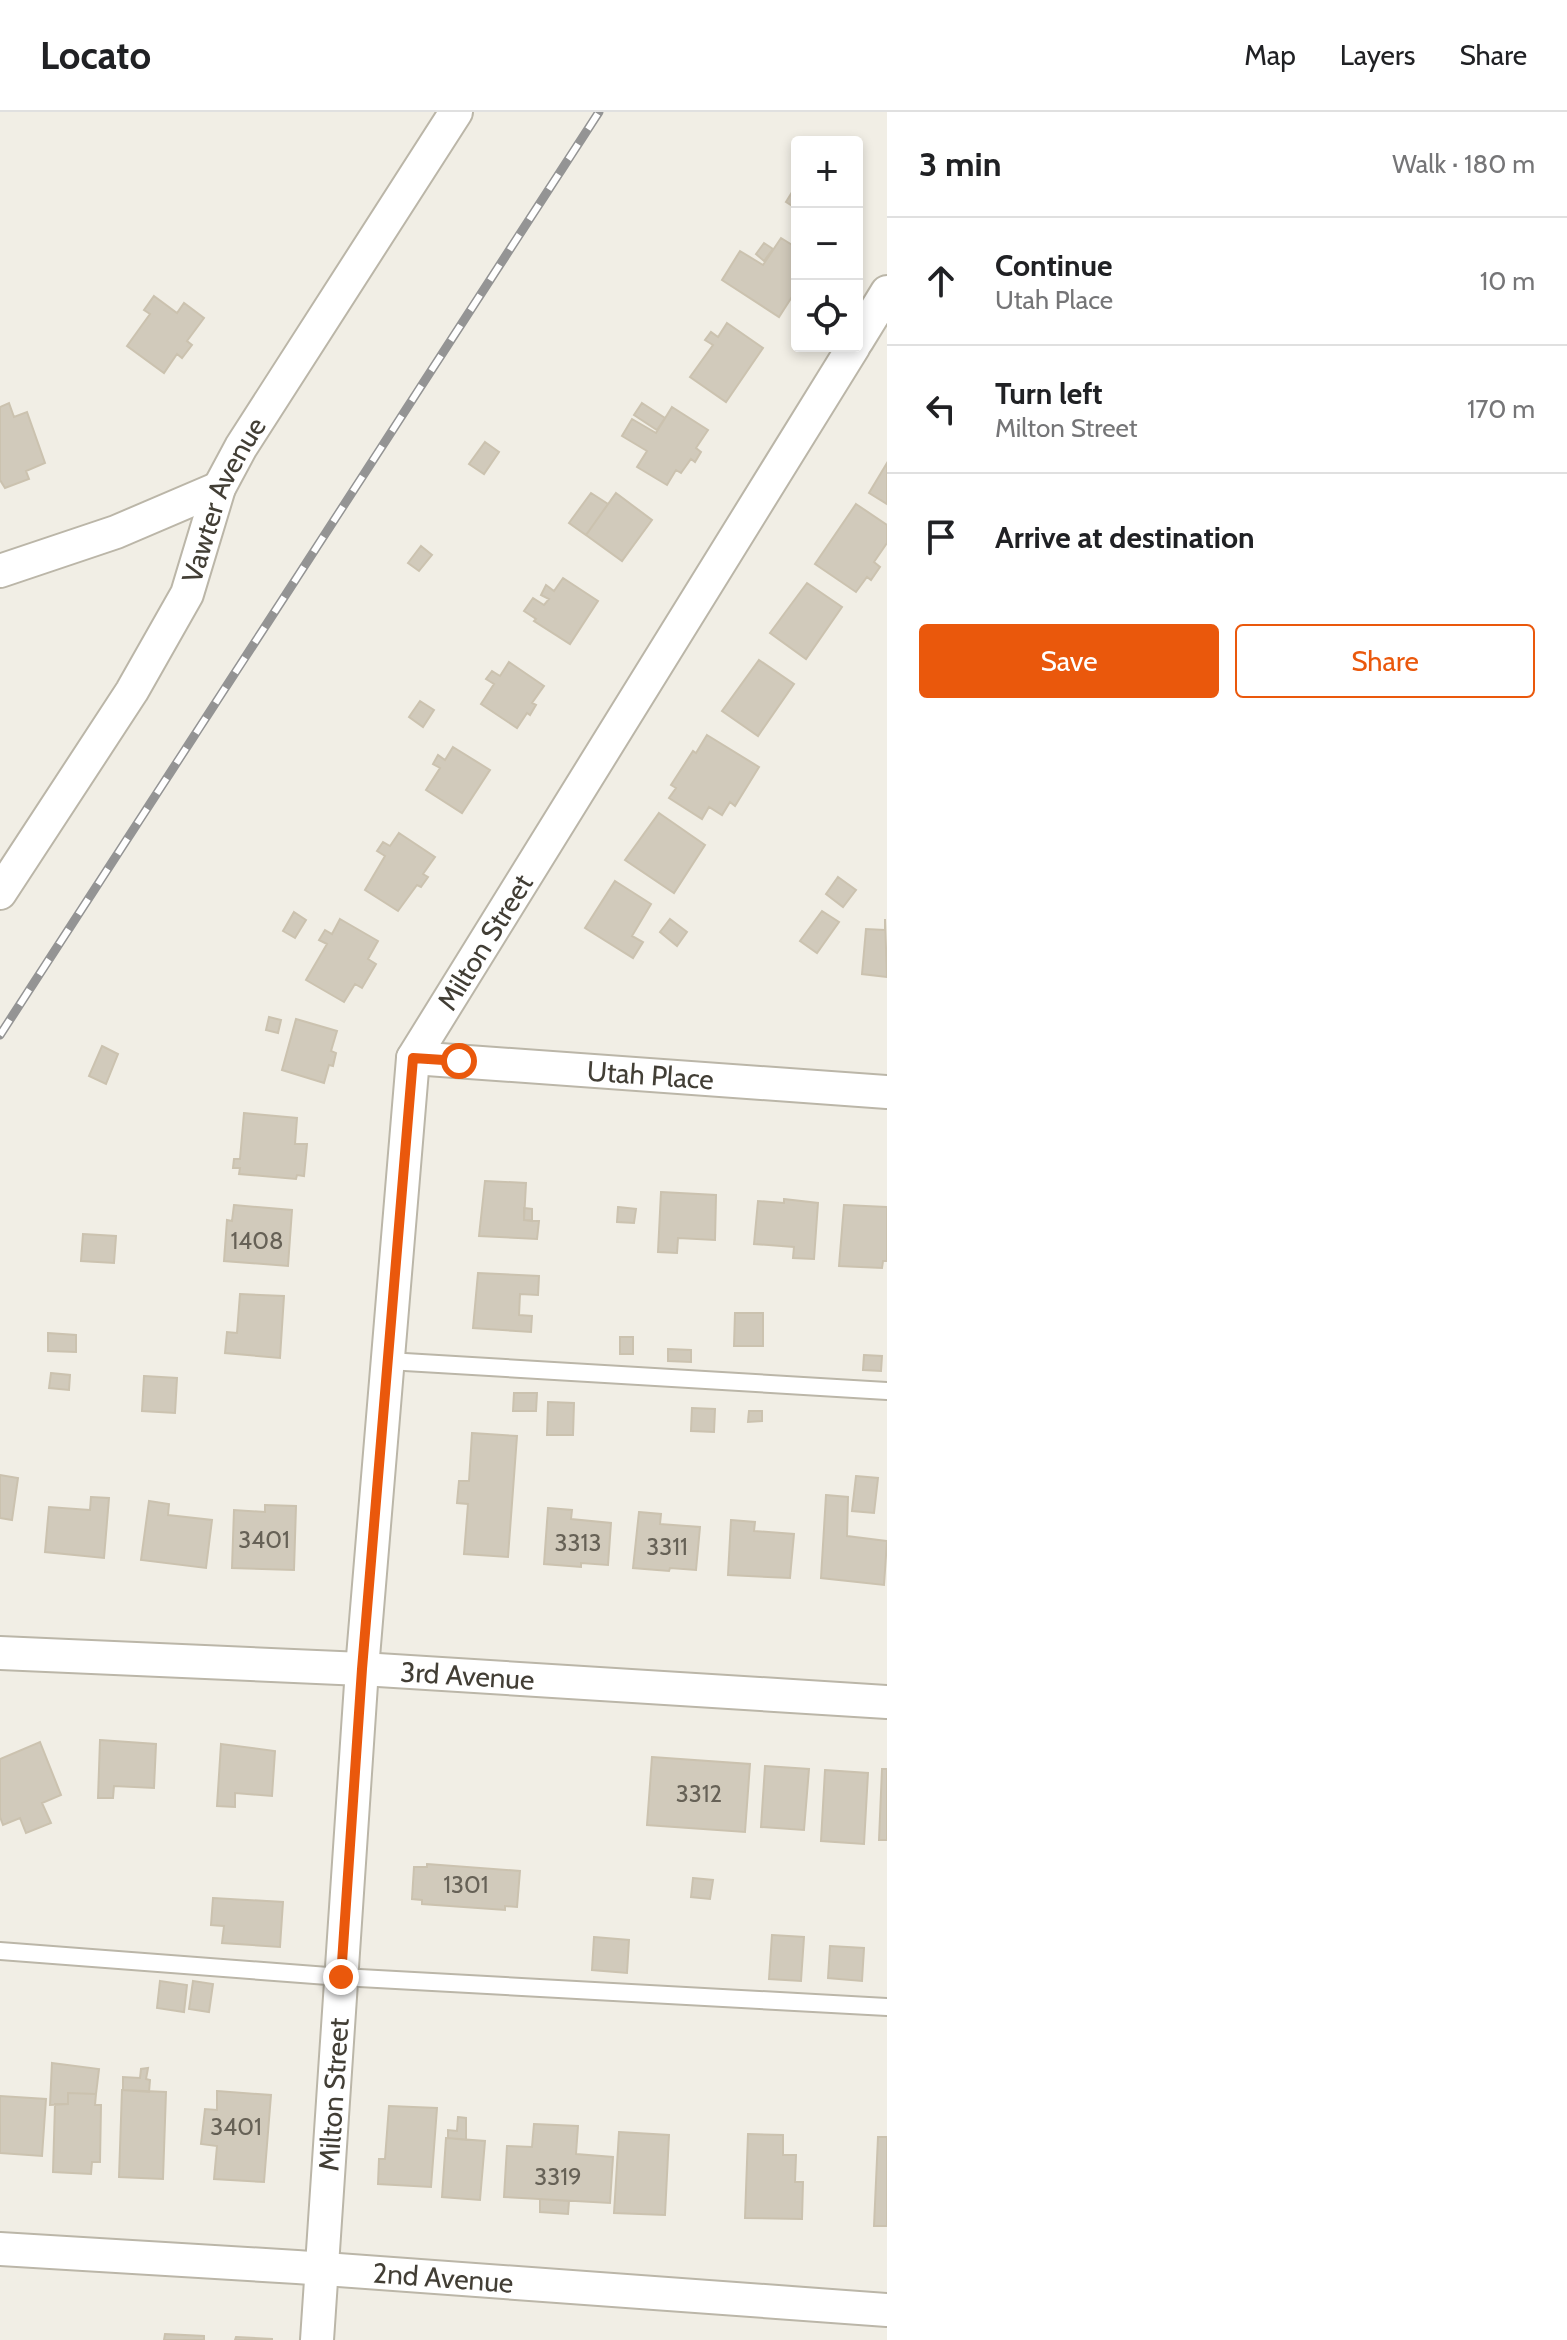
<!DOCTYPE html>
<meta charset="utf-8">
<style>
body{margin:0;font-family:Cabin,sans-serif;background:#f2f2f2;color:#202124}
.controls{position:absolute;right:24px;top:24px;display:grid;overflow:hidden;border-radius:8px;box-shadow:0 4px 12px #0003}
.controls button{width:72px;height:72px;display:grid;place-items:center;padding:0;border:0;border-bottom:2px solid #e0e0e0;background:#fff;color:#202124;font:40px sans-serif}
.stop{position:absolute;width:24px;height:24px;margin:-18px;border:6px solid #ea580c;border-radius:50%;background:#fff}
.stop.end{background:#ea580c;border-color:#fff;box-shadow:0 2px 8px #0008}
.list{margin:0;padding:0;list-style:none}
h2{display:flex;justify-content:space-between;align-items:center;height:104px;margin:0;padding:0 32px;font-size:34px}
h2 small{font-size:26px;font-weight:400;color:#757577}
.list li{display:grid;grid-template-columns:52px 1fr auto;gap:24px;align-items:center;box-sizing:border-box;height:128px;padding:0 32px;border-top:2px solid #e0e0e0}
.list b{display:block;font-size:30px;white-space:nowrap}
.list p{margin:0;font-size:26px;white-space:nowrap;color:#757577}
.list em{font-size:26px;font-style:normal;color:#757577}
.actions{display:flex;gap:16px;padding:24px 32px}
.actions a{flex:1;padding:18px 0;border:2px solid #ea580c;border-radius:8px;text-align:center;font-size:28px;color:#ea580c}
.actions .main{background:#ea580c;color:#fff}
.icon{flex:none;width:44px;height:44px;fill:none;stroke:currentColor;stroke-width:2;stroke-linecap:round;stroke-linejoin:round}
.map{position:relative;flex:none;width:887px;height:2228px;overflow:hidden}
header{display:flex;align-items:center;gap:48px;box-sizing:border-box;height:112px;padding:0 40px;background:#fff;border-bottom:2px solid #e0e0e0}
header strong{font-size:38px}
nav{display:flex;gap:44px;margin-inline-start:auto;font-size:28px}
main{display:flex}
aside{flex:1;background:#fff}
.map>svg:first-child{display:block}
.building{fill:#d1cabb;stroke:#cbc2af;stroke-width:2}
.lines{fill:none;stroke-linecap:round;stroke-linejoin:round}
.service-casing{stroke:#bbb6a8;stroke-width:20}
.minor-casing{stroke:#bbb6a8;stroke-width:36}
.service{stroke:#fff;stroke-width:16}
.minor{stroke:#fff;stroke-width:32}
.rail-casing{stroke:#949494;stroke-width:9}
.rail{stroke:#fff;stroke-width:6;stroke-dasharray:18;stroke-linecap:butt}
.route{stroke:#ea580c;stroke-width:10}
.labels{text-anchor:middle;stroke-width:7;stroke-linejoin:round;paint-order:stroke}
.number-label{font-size:24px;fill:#666156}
.street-label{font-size:28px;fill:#423e35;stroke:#fff}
</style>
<header>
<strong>Locato</strong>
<nav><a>Map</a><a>Layers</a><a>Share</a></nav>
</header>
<main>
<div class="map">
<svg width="887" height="2228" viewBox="0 0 887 2228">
<rect width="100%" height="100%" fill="#f1eee5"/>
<path class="building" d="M797 72V97L786 90Z
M781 126 797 136V177L779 205 722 168 740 139 763 153Z
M764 131 773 137 764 149 756 142Z
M154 184 177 201 184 191 204 206 187 229 192 233 182 246 177 242 164 261 127 234 150 202 144 198Z
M727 211 763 236 726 290 690 265 713 233 705 228 711 220 718 225Z
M9 291 14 305 27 300 45 351 26 359 29 367 5 376 0 368V295Z
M642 291 665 306 657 318 634 303Z
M672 295 708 318 696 336 701 340 695 350 691 347 681 361 676 358 667 373 637 355 647 339 622 324 632 307 656 321Z
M485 330 499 340 484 362 469 352Z
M887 351V392L869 381Z
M591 381 608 392 586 423 569 411Z
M616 381 652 408 622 449 586 423Z
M856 392 887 413V431L874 450 880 455 871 468 867 465 856 480 815 452Z
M421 434 432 443 419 459 408 451Z
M563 466 598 489 570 532 534 509 536 507 524 499 533 486 544 493 549 487 541 483 546 473 554 479Z
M807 471 842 495 806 547 770 521Z
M759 548 794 572 758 624 722 599Z
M509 550 544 574 532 591 536 593 530 603 527 601 517 616 481 592 494 572 486 567 492 559 500 564Z
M420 589 434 598 423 615 409 605Z
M707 623 759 655 735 694 730 690 722 703 709 695 702 707 669 686 676 676 671 673 693 639 696 641Z
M453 635 490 658 462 701 426 678 440 656 433 652 438 643 445 648Z
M659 701 705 733 674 781 625 748Z
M399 721 435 745 423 762 428 765 421 775 417 773 398 799 365 778 385 744 377 739 383 730 390 734Z
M838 765 856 778 843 795 826 782Z
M615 769 651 792 632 824 643 830 633 846 585 816Z
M822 799 839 810 817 841 800 829Z
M294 800 306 808 295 826 283 819Z
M340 807 378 829 368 847 376 852 362 876 355 872 344 890 306 868 327 832 319 828 325 818 332 822Z
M670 807 687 820 677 834 660 820Z
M885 807 887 865 862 862 866 817 885 818Z
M269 905 281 908 278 921 266 918Z
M296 907 337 919 331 939 336 941 333 954 329 953 324 971 282 958Z
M102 934 118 942 106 972 89 964Z
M244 1001 297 1006 295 1032H307L304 1064 297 1063 296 1067 239 1062 240 1056H233L234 1047H240Z
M485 1069 526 1071 524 1108 539 1109 537 1127 479 1124Z
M661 1080 716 1083 715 1128 678 1126 677 1141 658 1140Z
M784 1087 818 1091 814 1147 793 1146 794 1135 754 1132 758 1089 784 1091Z
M234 1093 292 1098 288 1154 224 1149 227 1108 232 1109Z
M844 1093 887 1095V1149H883L882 1156 839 1154Z
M618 1095 636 1097 634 1111 617 1110Z
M524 1096 532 1097V1109L524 1108Z
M83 1122 116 1124 114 1151 81 1149Z
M478 1161 539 1164 538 1183 520 1182 519 1203 532 1204 531 1220 473 1216Z
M240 1182 284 1184 280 1246 225 1241 227 1220 237 1221Z
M735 1201H763V1234H734Z
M48 1221 76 1223V1240L48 1239Z
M620 1225H633V1242H620Z
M668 1237 691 1238V1250L668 1249Z
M864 1243 882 1244 881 1259 863 1258Z
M51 1261 70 1263 69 1278 49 1276Z
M144 1264 177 1266 175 1301 142 1299Z
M514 1281H537L536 1299H513Z
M548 1290 574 1291 573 1323H547Z
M692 1296 715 1297 714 1320 691 1319Z
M749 1299H762V1309L748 1310Z
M472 1321 517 1324 508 1445 464 1442 468 1392 457 1391 459 1369H469Z
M0 1363 18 1366 12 1408 0 1406Z
M856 1364 878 1366 874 1401 852 1399Z
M826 1383 848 1385 847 1424 887 1429 884 1473 821 1466Z
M91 1385 109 1386 104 1446 45 1440 49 1395 90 1398Z
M149 1389 169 1392 168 1403 212 1408 206 1456 141 1448Z
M265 1393 296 1394 294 1458 232 1456 234 1398 265 1400Z
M548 1396 572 1398 571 1407 611 1411 608 1453 581 1451V1455L544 1452Z
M639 1400 661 1402 660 1412 700 1415 696 1458 670 1456 669 1459 633 1456Z
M731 1408 755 1410 754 1419 794 1422 790 1466 728 1463Z
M100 1628 156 1632 154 1676 114 1674 113 1686H98Z
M40 1630 61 1683 42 1691 51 1711 26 1721 20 1706 3 1713 0 1705V1647Z
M221 1632 275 1639 272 1684 235 1681V1695L217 1694Z
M652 1645 750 1652 745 1720 647 1713Z
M765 1654 809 1657 804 1718 761 1715Z
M882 1657H887V1728H879Z
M825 1658 868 1661 864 1732 821 1729Z
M427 1752 520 1759 517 1795 505 1794V1798L422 1792V1788L412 1787 414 1755H427Z
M693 1766 713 1768 710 1787 691 1785Z
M213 1786 283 1790 280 1835 222 1831 224 1814 211 1813Z
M772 1823 804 1825 801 1869 769 1867Z
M594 1825 629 1828 627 1861 592 1858Z
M830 1834 864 1836 862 1869 828 1866Z
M160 1869 187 1873 184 1900 157 1896Z
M193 1869 213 1872 209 1900 189 1897Z
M52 1951 99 1957 96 1982 68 1981V1992L50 1993Z
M148 1956 146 1967 150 1968 149 1980 123 1978V1965L140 1966 141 1957Z
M122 1978 166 1980 163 2067 119 2065Z
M217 1979 271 1983 264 2070 214 2067 217 2034 201 2032 205 1997 217 1998Z
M68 1981 96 1982 95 1993H101L100 2050H92L91 2062 53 2060 55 1992H68Z
M0 1984 46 1987 42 2044 0 2041Z
M389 1994 437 1996 431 2075 378 2072 379 2047H385Z
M458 2005 466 2006V2028L448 2026V2018L457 2019Z
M534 2012 578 2014 576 2042 613 2045 610 2091 504 2085 507 2034 532 2035Z
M619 2020 669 2023 665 2103 614 2101Z
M748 2022 783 2023V2043H796L795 2070H803L802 2107 745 2106Z
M878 2025H887V2114H874Z
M446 2026 485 2029 480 2088 442 2085Z
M540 2087 569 2089 568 2102 540 2100Z
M165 2222 204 2224V2228H164Z
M236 2225 272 2227V2228H235Z"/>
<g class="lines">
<g class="service-casing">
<path id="service" d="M388 1249 887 1279
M0 1839 341 1865 887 1895"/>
</g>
<g class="minor-casing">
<g id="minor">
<path d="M857 229 887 180"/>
<path d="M0 459 116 420 219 376"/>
<path id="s1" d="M0 781 132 579 187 482 219 376 241 335 456 0"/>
<path id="s2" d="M413 946 887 980"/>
<path id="s3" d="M0 1541 362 1557 887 1590"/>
<path id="s4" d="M0 2137 297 2155 887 2198"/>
<path id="s5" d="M317 2228 362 1557 413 946 854 234"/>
</g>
</g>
<use href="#service" class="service"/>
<use href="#minor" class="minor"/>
<g class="rail-casing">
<path id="rail" d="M0 923 599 0"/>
</g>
<use href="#rail" class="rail"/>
</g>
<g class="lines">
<path class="route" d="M341 1865 362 1557 413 946 459 949"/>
</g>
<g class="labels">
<g class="number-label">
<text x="257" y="1137">1408</text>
<text x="264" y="1436">3401</text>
<text x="578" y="1439">3313</text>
<text x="667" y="1443">3311</text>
<text x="699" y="1690">3312</text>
<text x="466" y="1781">1301</text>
<text x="236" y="2023">3401</text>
<text x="558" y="2073">3319</text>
</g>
<g class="street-label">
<text dy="10" stroke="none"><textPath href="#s1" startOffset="454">Vawter Avenue</textPath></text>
<text dy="10" stroke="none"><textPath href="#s5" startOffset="1422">Milton Street</textPath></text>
<text dy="10" stroke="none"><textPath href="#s2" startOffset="238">Utah Place</textPath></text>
<text dy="10" stroke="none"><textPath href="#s3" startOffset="468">3rd Avenue</textPath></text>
<text dy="10" stroke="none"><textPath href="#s5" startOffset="246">Milton Street</textPath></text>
<text dy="10" stroke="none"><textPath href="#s4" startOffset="444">2nd Avenue</textPath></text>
</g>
</g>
</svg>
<div class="controls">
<button>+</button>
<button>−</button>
<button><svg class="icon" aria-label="locate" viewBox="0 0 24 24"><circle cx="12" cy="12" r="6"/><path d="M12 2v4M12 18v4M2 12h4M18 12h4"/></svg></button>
</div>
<div class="stop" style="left:459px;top:949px"></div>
<div class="stop end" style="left:341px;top:1865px"></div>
</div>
<aside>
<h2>3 min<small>Walk · 180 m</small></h2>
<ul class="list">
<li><svg class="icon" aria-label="ahead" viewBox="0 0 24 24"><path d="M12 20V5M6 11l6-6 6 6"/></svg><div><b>Continue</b><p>Utah Place</p></div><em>10 m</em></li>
<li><svg class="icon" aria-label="left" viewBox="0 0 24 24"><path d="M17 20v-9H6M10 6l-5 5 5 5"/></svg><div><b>Turn left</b><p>Milton Street</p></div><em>170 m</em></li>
<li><svg class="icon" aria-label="arrive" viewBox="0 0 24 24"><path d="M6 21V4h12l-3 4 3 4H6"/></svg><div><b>Arrive at destination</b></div></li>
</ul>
<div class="actions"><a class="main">Save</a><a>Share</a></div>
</aside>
</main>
